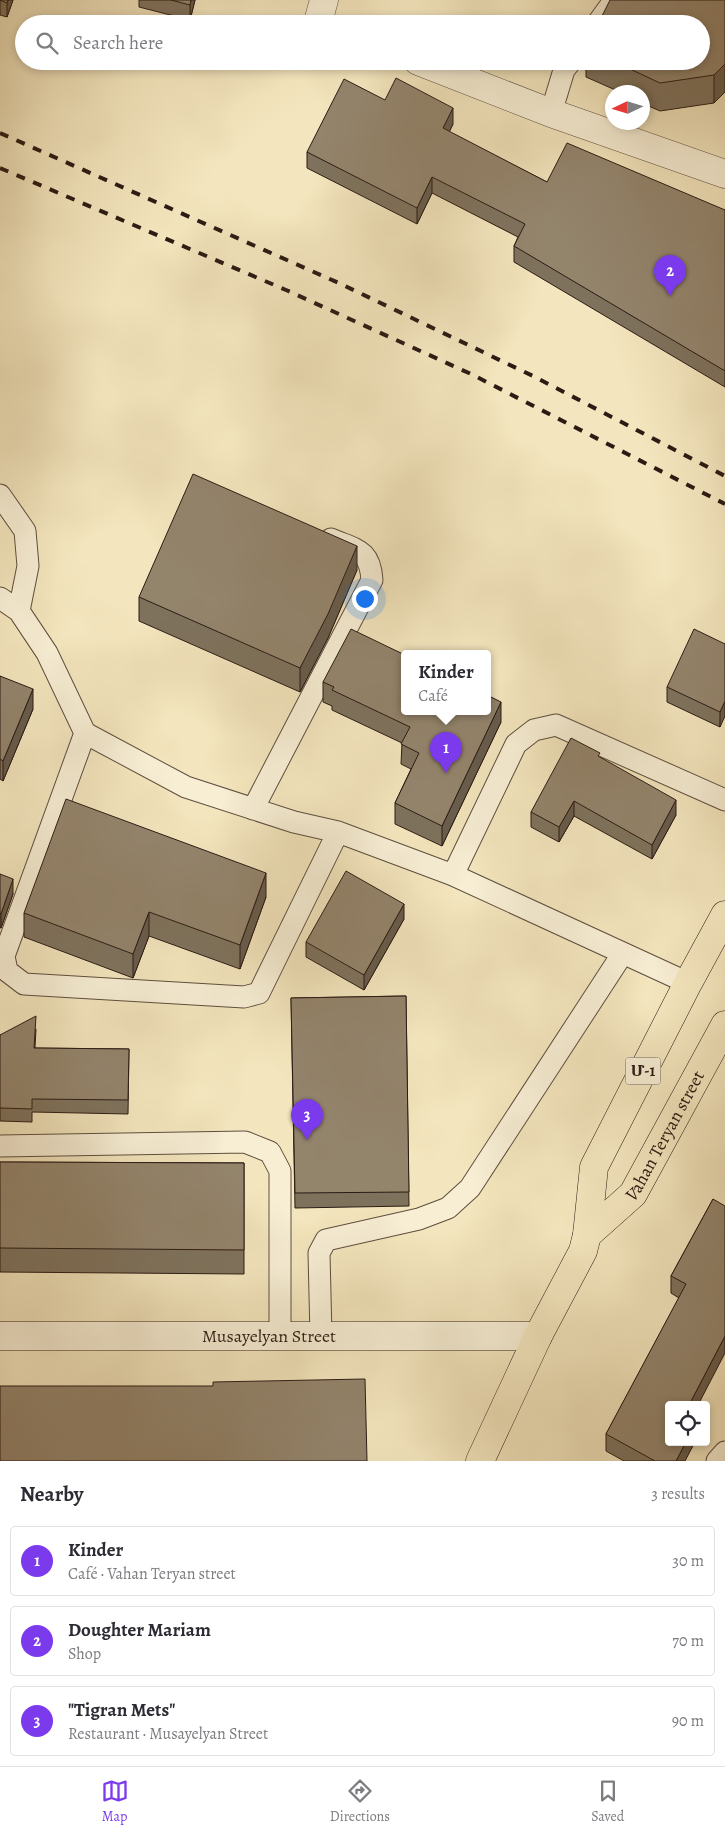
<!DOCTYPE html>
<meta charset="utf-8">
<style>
body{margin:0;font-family:Alegreya,"Noto Serif Armenian",serif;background:#f2f2f3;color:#2b2b33}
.controls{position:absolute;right:15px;bottom:15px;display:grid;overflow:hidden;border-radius:5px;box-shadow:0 2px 8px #0003}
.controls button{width:45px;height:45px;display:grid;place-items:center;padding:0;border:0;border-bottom:1px solid #e1e1e2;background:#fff;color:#2b2b33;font:25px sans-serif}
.compass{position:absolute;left:605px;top:85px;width:45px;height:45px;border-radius:50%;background:#fff;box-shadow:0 2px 8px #0003;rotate:266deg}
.you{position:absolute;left:364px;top:598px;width:18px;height:18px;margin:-12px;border:4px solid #fff;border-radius:50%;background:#1a73e8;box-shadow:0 0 0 8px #1a73e833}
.badge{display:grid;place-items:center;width:32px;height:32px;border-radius:50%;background:#7c3aed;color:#fff;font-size:16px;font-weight:700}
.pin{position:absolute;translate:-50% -41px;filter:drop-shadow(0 1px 2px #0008)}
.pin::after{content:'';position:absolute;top:26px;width:18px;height:15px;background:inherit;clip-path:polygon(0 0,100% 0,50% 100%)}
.popup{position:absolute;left:401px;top:650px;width:90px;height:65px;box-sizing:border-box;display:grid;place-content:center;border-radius:5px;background:#fff;filter:drop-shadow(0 1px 4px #0005);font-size:16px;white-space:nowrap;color:#7c7c81}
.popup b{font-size:19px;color:#2b2b33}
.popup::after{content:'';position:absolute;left:50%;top:100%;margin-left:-10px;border:10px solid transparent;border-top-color:#fff}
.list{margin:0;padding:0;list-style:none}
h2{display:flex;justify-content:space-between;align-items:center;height:65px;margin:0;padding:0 20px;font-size:21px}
h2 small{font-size:16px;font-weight:400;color:#7c7c81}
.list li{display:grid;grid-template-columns:32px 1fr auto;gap:15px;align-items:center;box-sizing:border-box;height:70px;margin:0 10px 10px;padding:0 10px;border:1px solid #e1e1e2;border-radius:5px}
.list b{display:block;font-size:19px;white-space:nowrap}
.list p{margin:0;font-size:16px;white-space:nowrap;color:#7c7c81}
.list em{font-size:16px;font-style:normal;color:#7c7c81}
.icon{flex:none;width:28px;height:28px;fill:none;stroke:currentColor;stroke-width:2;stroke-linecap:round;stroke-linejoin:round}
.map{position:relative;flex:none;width:725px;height:1461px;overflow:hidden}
.search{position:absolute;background:#fff;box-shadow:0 2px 8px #0003;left:15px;right:15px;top:15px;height:55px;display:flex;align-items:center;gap:12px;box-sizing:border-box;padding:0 18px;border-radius:28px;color:#7c7c81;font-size:19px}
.sheet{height:305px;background:#fff}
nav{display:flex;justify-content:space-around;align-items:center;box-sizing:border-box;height:70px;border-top:1px solid #e1e1e2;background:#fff;font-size:14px;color:#7c7c81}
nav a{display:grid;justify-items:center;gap:2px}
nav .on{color:#7c3aed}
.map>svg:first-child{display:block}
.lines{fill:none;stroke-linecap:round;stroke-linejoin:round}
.lane-casing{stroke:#5e4e3e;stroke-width:23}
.street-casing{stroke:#5e4e3e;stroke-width:29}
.secondary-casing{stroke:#2c1b14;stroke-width:29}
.highway-casing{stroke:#2c1b14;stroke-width:29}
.lane{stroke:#f7eed4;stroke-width:21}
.street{stroke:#f7eed4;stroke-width:28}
.secondary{stroke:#f7eed4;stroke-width:28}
.highway{stroke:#f3e5bd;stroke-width:28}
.rail{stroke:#2c1b14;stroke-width:4;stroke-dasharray:9 9;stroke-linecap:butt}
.wall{fill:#7e725d;stroke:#2c1b14}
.shaded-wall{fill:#675c4c;stroke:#2c1b14}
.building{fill:#93846c;stroke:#2c1b14}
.labels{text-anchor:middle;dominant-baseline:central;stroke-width:4.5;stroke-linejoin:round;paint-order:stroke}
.shield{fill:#f7eed4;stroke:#695a4e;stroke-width:1}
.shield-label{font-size:16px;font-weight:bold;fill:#2c1b14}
.street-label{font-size:18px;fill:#2c1b14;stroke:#f7eed4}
</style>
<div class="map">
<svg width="725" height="1461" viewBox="0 0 725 1461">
<rect width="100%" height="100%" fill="#f3e5bd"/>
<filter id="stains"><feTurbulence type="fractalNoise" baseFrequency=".004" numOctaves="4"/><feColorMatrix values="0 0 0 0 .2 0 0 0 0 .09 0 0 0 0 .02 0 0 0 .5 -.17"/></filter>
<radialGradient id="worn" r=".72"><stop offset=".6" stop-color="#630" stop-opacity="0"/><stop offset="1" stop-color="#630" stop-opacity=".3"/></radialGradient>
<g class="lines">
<g class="lane-casing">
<path id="lane" d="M597,24L613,2L617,0
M551,113L564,70L571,61
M0,495L25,531L28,566L19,611
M0,598L19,611L47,653L85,733L186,787L294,822L338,832L453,875L688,983
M85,733L4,956L7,971L24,984L244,997L259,993L338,832
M253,809L372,580C370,549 356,550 331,539
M453,875L516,744L534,730L556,725L725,800
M0,1146L245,1142L270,1152L280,1171V1336
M321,1336L319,1253L326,1240L419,1219L448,1208L470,1188L623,953
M717,1461L725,1452"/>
</g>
<g class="street-casing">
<path id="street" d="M322,24L318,22L324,0
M418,61L551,113L725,174"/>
</g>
<g class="secondary-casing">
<g id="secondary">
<path id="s1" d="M0,1336H538"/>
</g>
</g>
<g class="highway-casing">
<g id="highway">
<path id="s2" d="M587,1235L633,1194L725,1025"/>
<path d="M480,1461L538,1336L583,1251L587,1235L594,1167L688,983L725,915"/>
</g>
</g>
<use href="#lane" class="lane"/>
<use href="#street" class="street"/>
<use href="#secondary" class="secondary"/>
<use href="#highway" class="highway"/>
<path class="rail" d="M0,133L341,284L533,376L725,476
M0,168L286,290L471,374L725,504"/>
</g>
<path class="wall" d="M0,0H13L7,17L0,15Z
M139,0H195L190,20L139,7Z
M725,0L714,103L660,111L642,103V92H620L586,77V61H701Z
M385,100L453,124L449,132L547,182L725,210V387L514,262V246L518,237L432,193L417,224L307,168V152Z
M357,570L328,638L300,692L139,621V597Z
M725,644L720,727L667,702V687Z
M0,676L33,709L3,781L0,779Z
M323,682L501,722L442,846L395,824V803L411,769L401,764L402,743L332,710V706L323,702Z
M600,758L676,815L652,859L574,816L559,842L531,827V812Z
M0,874L13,894L1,928H0Z
M266,897L240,969L149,936L133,978L24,937V913Z
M404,919L364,990L306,957V942Z
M406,996L409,1206L295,1208L291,998Z
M36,1029L35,1048L129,1049L128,1114L32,1112V1122L0,1121V1035Z
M0,1162L244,1163V1274L0,1272Z
M713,1199L669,1405L685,1461H624L606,1451V1434L679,1298L671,1293V1276Z"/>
<path class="shaded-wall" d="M8,0H13L7,17V3Z
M191,0H195L190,20V5Z
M725,64V92L714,103V75Z
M453,108V124L443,145V128Z
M432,177V193L417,224V208Z
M357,546V570L328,638L300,692V668Z
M33,689V709L3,781V761Z
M725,701V716L720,727V712Z
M501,702V722L442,846V826Z
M676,800V815L652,859V845Z
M574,801V816L559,842V827Z
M266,873V897L240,969V945Z
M13,879V894L1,928V914Z
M404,904V919L364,990V975Z
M149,912V936L133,978V954Z
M725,1336V1353L698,1405H689Z
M686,1442H695L685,1461H676Z"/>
<path class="building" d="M0,0H8L7,3Z
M171,0H191L190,5Z
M610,0H725V64L714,75L660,83L613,61H701V24H598Z
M396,78L453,108L443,128L547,182L567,143L725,210V371L514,246L525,224L432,177L417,208L307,152L344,79L385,100Z
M193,474L357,546L328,614L300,668L139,597Z
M351,629L405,655V712H487V695L501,702L442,826L395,803L419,753L401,744L410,727L332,690L334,687L323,682Z
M694,629L725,644V701L720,712L667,687Z
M0,676L33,689L3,761L0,759Z
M571,738L600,753L598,756L676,800L652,845L574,801L559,827L531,812Z
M66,799L266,873L240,945L149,912L133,954L24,913Z
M346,871L404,904L364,975L306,942Z
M0,874L13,879L1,914L0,913Z
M406,996L409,1192L295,1193L291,998Z
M36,1016L34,1048L129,1049L128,1100L32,1099V1109L0,1108V1035Z
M0,1162L244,1163V1250L0,1248Z
M713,1199L725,1206V1336L689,1405H669V1442H686L676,1461H655L606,1434L686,1284L671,1276Z
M365,1379L367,1461H0V1386H213V1382Z"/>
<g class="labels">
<rect class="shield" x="625.5" y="1057.5" width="35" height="27" rx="4"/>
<g class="shield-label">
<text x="643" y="1071">Մ-1</text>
</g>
<g class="street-label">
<text stroke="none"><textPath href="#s2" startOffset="128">Vahan Teryan street</textPath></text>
<text stroke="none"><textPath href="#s1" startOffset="269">Musayelyan Street</textPath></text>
</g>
</g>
<rect width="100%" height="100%" filter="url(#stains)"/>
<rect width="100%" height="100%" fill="url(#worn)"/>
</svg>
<div class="controls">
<button><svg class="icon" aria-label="locate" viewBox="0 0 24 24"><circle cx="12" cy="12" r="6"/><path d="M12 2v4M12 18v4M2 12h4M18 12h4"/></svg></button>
</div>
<svg class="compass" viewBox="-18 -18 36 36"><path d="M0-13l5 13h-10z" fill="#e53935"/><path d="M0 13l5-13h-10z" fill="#7c7c81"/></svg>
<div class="you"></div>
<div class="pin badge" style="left:446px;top:773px">1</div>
<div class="popup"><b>Kinder</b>Café</div>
<div class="pin badge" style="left:670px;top:296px">2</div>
<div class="pin badge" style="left:307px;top:1140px">3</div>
<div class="search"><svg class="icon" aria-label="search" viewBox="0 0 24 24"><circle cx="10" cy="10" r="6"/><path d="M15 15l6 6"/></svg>Search here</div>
</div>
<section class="sheet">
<h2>Nearby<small>3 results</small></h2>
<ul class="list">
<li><span class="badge">1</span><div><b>Kinder</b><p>Café · Vahan Teryan street</p></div><em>30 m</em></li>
<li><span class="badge">2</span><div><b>Doughter Mariam</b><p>Shop</p></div><em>70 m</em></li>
<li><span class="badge">3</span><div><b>&quot;Tigran Mets&quot;</b><p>Restaurant · Musayelyan Street</p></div><em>90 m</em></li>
</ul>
</section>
<nav>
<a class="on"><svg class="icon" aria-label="map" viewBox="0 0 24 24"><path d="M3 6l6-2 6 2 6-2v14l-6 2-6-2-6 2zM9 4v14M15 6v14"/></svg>Map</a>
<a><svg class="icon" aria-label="directions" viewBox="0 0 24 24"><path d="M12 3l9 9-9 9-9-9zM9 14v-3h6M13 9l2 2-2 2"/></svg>Directions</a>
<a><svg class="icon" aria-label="saved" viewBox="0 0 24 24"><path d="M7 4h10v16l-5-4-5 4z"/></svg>Saved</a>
</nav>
